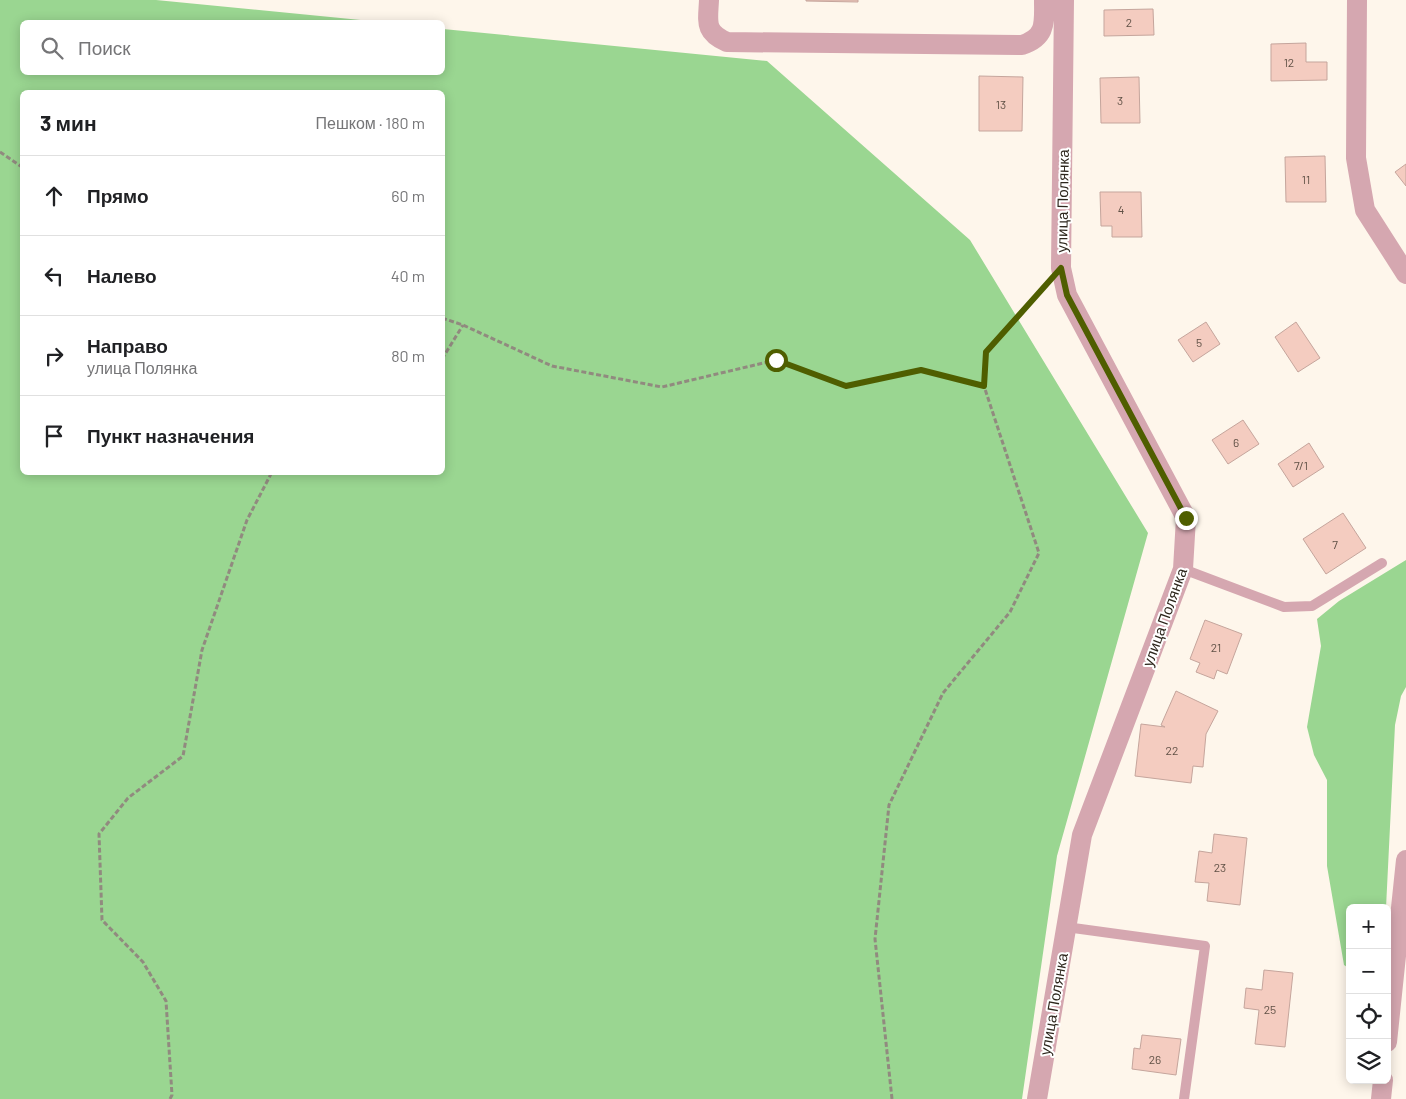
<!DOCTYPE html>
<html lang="ru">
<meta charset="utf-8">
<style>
body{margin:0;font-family:Barlow,sans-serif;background:#f6f6f6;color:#202124}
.controls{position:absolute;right:15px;bottom:15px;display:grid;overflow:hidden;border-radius:8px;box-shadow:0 2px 12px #0003}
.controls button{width:45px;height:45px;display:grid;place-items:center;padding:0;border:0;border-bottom:1px solid #e0e0e0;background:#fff;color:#202124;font:25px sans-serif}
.stop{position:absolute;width:15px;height:15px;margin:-11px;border:4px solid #4f5e00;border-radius:50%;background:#fff}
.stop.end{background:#4f5e00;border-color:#fff;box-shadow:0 1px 5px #0008}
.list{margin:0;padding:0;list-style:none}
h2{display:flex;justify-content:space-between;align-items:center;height:65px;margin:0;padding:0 20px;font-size:21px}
h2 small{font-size:16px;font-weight:400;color:#757577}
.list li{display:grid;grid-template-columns:32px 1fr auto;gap:15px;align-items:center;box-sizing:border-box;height:80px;padding:0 20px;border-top:1px solid #e0e0e0}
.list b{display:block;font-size:19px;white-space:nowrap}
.list p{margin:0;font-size:16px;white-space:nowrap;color:#757577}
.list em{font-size:16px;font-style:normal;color:#757577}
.icon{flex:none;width:28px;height:28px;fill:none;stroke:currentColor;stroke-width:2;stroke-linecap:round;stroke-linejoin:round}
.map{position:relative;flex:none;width:1406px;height:1099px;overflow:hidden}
.search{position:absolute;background:#fff;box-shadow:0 2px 12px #0003;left:20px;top:20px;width:425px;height:55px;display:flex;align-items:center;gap:12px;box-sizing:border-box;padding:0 18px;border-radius:8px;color:#757577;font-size:19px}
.panel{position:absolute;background:#fff;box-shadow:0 2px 12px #0003;left:20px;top:90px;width:425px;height:385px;border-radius:8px}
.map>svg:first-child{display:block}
.green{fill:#9ad691;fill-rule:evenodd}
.building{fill:#f4ccc0;stroke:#c5a59c}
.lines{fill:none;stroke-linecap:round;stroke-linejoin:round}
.path{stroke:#918a7f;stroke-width:3;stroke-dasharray:5 2.5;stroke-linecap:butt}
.service{stroke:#d5a7b0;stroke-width:10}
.minor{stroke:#d5a7b0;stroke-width:20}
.route{stroke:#4f5e00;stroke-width:6}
.labels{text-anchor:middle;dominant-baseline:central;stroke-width:4;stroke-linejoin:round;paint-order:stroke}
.number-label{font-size:12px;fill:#5f5045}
.street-label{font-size:15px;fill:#2d261c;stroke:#fff}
</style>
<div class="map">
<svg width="1406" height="1099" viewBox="0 0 1406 1099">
<rect width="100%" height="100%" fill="#fef6eb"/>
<path class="green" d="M0,0H156L381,22H22V72H442L443,29L767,61L970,240L1148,533L1057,856L1022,1099H0ZM22,92H442V472H22Z
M1406,560V687L1401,696L1395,725L1386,908H1350V969L1344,965L1327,866V780L1314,755L1307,727L1321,646L1317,619L1339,601Z"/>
<path class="building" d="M806,0H858V2L806,1Z
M1153,9L1154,35L1104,36V10Z
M1306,43V62H1327V80L1271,81V44Z
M979,76L1023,77L1022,131H979Z
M1139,77L1140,123H1101L1100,78Z
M1325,156L1326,202H1286L1285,157Z
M1406,164V186L1395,172Z
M1100,192H1141L1142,237H1112V226H1101Z
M1206,322L1220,344L1193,362L1178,340Z
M1296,322L1320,358L1298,372L1275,337Z
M1243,420L1259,444L1228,464L1212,440Z
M1309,443L1324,467L1293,487L1278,464Z
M1343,513L1366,548L1326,574L1303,539Z
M1205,620L1242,634L1227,674L1217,670L1214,679L1196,672L1200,663L1190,659Z
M1176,691L1218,711L1206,734L1203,767L1193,766L1191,783L1135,776L1141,724L1165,727L1161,725Z
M1214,834L1247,838L1240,905L1207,901L1209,883L1195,882L1199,851L1212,853Z
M1264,970L1293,973L1285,1047L1255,1044L1259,1010L1244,1008L1246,988L1262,990Z
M1142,1035L1181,1039L1176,1075L1132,1069L1134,1048L1140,1049Z"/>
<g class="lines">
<path class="path" d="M0,152L22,167
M442,318L463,325L552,366L662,387L776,360L846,386L921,370L984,386
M442,359L463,325
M170,1099L172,1095L166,1001L143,962L102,920L99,834L128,798L183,756L202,650L247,520L272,472
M892,1099L875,939L889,805L943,693L1010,612L1039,553L984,386L986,351L1044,287"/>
<path class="service" d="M1183,569L1284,607L1312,606L1382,563
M1066,927L1205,946L1184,1099"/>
<path class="minor" d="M709,0C708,22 704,32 727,42L1022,45C1047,37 1044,22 1044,0
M1357,0L1356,158L1365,210L1406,274
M1387,1042L1406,860
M1037,1099L1082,835L1183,569L1186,518L1067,295L1061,268L1064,0
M1381,1099L1383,1080"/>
</g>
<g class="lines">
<path class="route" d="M776,360L846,386L921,370L984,386L986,352L1061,268L1067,295L1186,518"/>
</g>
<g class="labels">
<g class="number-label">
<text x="1129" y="22">2</text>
<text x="1289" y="62">12</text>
<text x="1120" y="100">3</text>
<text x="1001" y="104">13</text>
<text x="1306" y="179">11</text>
<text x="1121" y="209">4</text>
<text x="1199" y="342">5</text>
<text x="1236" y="442">6</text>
<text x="1301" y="465">7/1</text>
<text x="1335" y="544">7</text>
<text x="1216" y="647">21</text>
<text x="1172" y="750">22</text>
<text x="1220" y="867">23</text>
<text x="1270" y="1009">25</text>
<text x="1155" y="1059">26</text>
</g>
<g class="street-label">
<text transform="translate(1062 201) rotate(-89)">улица Полянка</text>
<text transform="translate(1164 617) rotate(-70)">улица Полянка</text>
<text transform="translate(1053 1004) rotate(-80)">улица Полянка</text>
</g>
</g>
</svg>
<div class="controls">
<button>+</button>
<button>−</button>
<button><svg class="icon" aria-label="locate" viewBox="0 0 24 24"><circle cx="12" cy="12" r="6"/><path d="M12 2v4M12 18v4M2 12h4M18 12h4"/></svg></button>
<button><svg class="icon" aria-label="layers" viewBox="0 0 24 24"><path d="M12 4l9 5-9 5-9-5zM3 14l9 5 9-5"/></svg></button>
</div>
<div class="stop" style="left:776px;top:360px"></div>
<div class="stop end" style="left:1186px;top:518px"></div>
<div class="search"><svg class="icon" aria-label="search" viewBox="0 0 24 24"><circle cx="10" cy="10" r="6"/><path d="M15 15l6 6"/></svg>Поиск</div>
<section class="panel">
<h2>3 мин<small>Пешком · 180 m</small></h2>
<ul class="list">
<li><svg class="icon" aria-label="ahead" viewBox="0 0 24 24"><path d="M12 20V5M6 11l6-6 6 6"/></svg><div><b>Прямо</b></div><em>60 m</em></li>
<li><svg class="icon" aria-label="left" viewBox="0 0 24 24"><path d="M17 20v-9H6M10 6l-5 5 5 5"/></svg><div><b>Налево</b></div><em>40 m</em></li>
<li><svg class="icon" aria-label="right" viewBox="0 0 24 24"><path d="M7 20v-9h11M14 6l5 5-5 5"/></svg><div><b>Направо</b><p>улица Полянка</p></div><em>80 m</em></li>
<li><svg class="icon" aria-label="arrive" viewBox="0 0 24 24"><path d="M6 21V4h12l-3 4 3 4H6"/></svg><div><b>Пункт назначения</b></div></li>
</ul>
</section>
</div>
